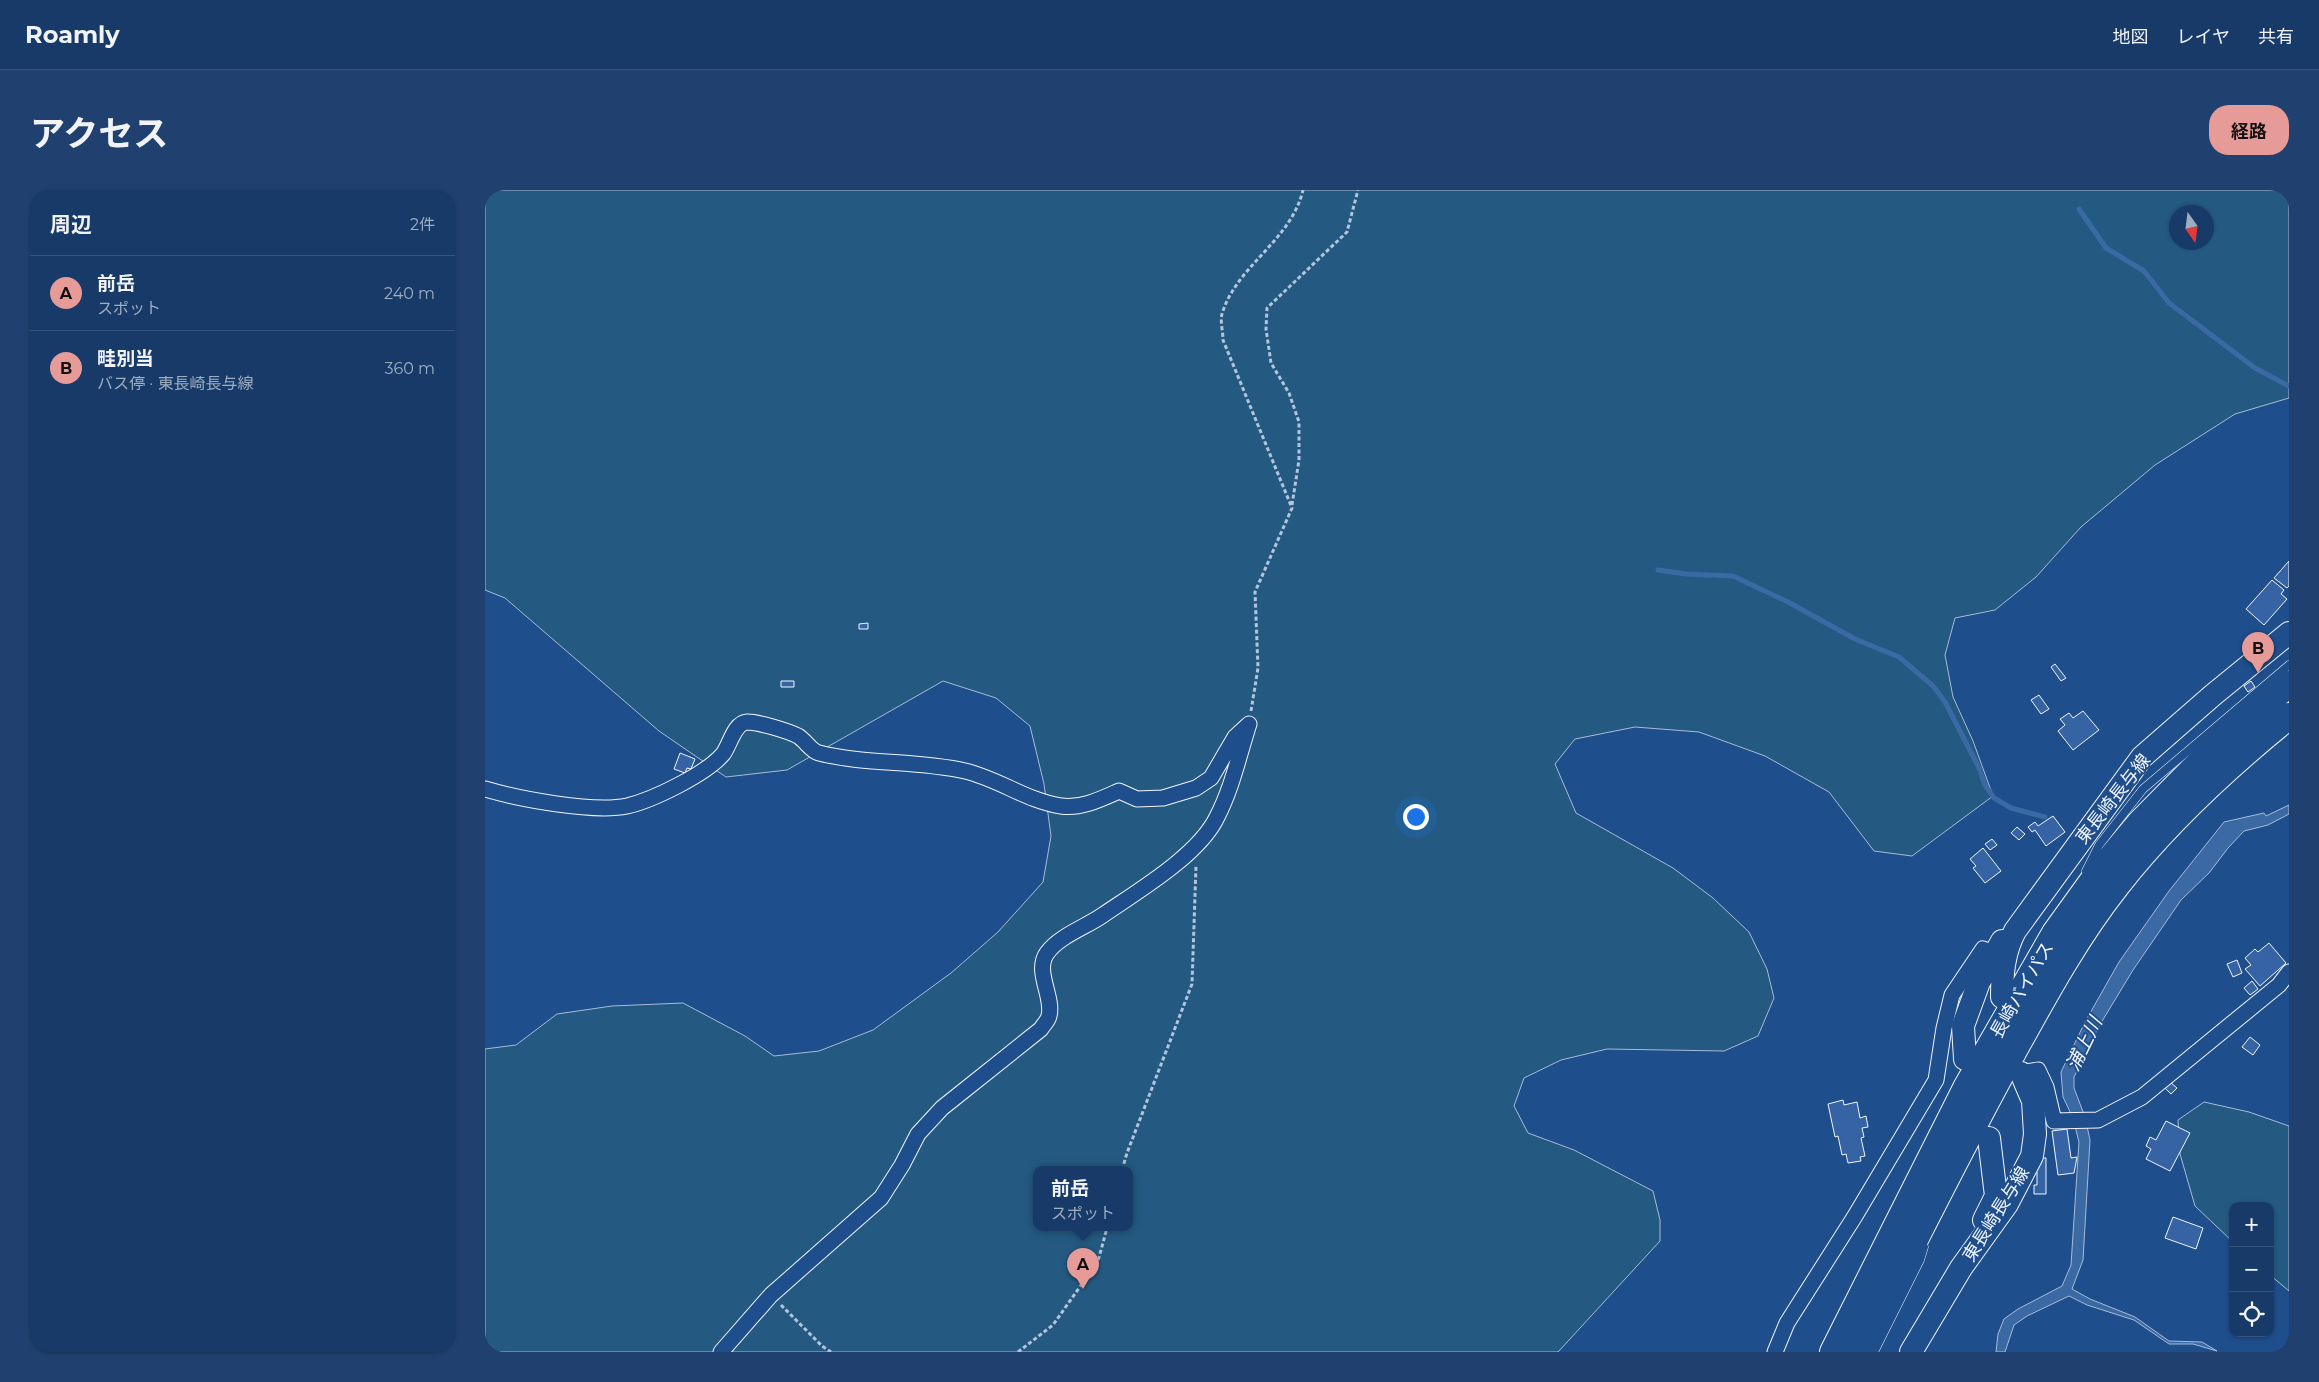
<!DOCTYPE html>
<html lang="ja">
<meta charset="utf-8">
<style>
body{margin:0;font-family:Montserrat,"Noto Sans JP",sans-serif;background:#20416f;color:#f1f3f6}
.controls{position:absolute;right:15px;bottom:15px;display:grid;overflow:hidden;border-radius:10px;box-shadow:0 1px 4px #0004}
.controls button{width:45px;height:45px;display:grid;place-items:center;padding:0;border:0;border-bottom:1px solid #36547d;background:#173a69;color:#f1f3f6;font:25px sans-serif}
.compass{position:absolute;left:1684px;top:15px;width:45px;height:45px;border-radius:50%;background:#173a69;box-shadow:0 1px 4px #0004;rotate:166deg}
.you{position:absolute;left:930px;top:626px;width:18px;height:18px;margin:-12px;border:4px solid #fff;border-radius:50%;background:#1a73e8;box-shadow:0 0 0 8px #1a73e833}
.badge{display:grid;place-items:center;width:32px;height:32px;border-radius:50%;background:#e69b98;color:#111;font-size:16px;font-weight:700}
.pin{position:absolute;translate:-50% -41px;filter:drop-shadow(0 1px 2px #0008)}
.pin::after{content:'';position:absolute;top:26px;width:18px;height:15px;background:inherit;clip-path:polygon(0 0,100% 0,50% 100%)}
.popup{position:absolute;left:548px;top:976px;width:100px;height:65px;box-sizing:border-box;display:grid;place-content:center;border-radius:10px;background:#173a69;filter:drop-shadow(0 1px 4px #0005);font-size:16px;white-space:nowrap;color:#9eadc0}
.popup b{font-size:19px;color:#f1f3f6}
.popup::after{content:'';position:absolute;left:50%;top:100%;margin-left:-10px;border:10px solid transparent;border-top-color:#173a69}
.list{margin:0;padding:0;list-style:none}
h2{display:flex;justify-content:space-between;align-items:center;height:65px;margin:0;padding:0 20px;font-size:21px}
h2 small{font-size:16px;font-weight:400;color:#9eadc0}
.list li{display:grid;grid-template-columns:32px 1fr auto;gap:15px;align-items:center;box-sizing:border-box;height:75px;padding:0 20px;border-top:1px solid #36547d}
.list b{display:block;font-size:19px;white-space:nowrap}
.list p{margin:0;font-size:16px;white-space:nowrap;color:#9eadc0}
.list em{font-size:16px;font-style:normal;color:#9eadc0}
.icon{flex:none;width:28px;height:28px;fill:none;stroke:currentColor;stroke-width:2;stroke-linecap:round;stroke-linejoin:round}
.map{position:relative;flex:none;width:1804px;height:1162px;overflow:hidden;border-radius:20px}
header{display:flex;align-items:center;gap:30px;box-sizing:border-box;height:70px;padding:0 25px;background:#173a69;border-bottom:1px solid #36547d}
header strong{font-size:24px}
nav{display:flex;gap:28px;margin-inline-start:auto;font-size:18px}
.intro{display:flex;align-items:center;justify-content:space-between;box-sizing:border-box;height:120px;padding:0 30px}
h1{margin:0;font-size:35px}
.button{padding:12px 22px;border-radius:20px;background:#e69b98;color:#111;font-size:18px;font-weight:700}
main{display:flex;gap:30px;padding:0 30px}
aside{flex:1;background:#173a69;border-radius:20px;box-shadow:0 1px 4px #0004}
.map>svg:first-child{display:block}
.green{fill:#245a82;stroke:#a8bbd7;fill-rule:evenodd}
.water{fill:#3b69a3;stroke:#a8bbd7}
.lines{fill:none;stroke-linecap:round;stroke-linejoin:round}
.stream{stroke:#3b69a3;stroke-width:5}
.building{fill:#3563a3;stroke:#f2f6ff}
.lane-casing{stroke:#f2f6ff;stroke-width:9}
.street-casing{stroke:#f2f6ff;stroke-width:17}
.primary-casing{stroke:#f2f6ff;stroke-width:24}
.highway-casing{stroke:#f2f6ff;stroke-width:28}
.path{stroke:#b3c4dc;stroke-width:3;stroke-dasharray:4 2.5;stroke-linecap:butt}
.lane{stroke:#1f4e8c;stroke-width:8}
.street{stroke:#1f4e8c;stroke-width:15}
.primary{stroke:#1f4e8c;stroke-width:22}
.highway{stroke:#1f4e8c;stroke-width:26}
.labels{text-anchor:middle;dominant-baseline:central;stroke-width:4;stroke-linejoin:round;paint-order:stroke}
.street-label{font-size:18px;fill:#f2f6ff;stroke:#1f4e8c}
.water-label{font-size:19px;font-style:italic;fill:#f2f6ff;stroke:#1f4e8c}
</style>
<header>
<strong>Roamly</strong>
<nav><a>地図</a><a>レイヤ</a><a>共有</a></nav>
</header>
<div class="intro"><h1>アクセス</h1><a class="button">経路</a></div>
<main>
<aside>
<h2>周辺<small>2件</small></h2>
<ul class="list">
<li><span class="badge">A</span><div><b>前岳</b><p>スポット</p></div><em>240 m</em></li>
<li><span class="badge">B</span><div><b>畦別当</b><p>バス停 · 東長崎長与線</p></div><em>360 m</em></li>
</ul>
</aside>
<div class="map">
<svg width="1804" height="1162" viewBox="0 0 1804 1162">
<rect width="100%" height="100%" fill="#1f4e8c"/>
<path class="green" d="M0,0H1804V208L1750,224L1670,275L1596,337L1551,387L1510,420L1470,428L1460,465L1468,507L1488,551L1508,606L1427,666L1389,661L1344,602L1280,566L1214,542L1150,537L1090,549L1070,574L1091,623L1188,678L1228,708L1264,742L1282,779L1289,808L1273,846L1239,861L1122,859L1076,870L1039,888L1029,916L1043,943L1089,960L1168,1001L1175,1030V1051L1073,1162H0V859L31,855L72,824L127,816L198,813L260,846L289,866L334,861L388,840L466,783L513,742L558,692L566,646L559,594L545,536L511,508L458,491L302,580L241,587L174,541L20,408L0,400ZM1692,22H1722V52H1692ZM552,980H644V1038H552Z
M1719,912L1764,922L1804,936V1101L1785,1085V1016H1748V1052L1710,1016L1695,964L1693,930Z"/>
<path class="water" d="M1804,615V624L1783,635L1759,641L1743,658L1724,683L1696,710L1648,780L1613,838L1589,887V898L1600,927L1605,950L1598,1070L1587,1099L1605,1109L1650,1127L1684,1151L1717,1152L1732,1161L1708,1154H1684L1649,1130L1602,1115L1584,1106L1542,1126L1529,1135L1520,1162H1511L1513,1144L1519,1129L1533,1119L1577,1096L1586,1075L1594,952L1588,928L1578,907L1576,882L1600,832L1634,772L1684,701L1739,632L1779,623L1781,626Z"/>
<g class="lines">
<path class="stream" d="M1594,19L1621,58L1659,81L1684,113L1770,178L1804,196
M1173,380L1201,384L1248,386L1303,412L1370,449L1414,467L1448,496L1460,512L1494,578L1500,595L1509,608L1526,618L1560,627"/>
</g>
<path class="building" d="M1804,371V396L1802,398L1789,388Z
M1787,390L1799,400L1796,404L1802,409L1779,435L1761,419Z
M383,433V439H374V434Z
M1570,474L1581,488L1576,491L1566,477Z
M296,491H309V497H296Z
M1766,491L1770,497L1763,502L1759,496Z
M1554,505L1564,519L1556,524L1546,510Z
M1598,521L1614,540L1588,560L1573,541L1580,535L1575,529L1584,523L1588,528Z
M195,563L210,569L206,579L202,578L200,583L189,579Z
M1568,626L1580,642L1561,656L1550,640L1547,642L1543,637L1550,632L1553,636Z
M1532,637L1540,644L1534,650L1526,643Z
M1507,649L1512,655L1505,660L1500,654Z
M1498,658L1516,681L1500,693L1488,678L1491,676L1485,669Z
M1784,753L1801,773L1775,796L1760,779L1766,775L1760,768L1770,759L1773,762Z
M1752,770L1757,783L1748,787L1742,774Z
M1767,791L1773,799L1765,805L1759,798Z
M1765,847L1775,855L1768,865L1757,857Z
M1685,892L1692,898L1686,904L1680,898Z
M1358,910L1359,915L1372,912L1375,928L1381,926L1383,937L1377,938L1379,947L1376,948L1380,966L1375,967L1376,971L1363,973L1361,964L1357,965L1353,946L1350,947L1343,914Z
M1681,931L1705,943L1685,981L1661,969L1666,959L1661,956L1665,947L1671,950Z
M1582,939L1586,968L1592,967L1589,983L1573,985L1567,941Z
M1555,968H1561V1004H1549V995H1552V982H1550Z
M1688,1027L1718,1038L1711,1059L1680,1048Z"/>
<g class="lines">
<g class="lane-casing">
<path id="lane" d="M1601,681L1614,655L1658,599L1804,475
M1389,1162L1435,1070L1439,1057"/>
</g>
<g class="street-casing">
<path id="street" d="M0,599C34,609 108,623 142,616C168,610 221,584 238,564C245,555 249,533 262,532C274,532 303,541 313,546C321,551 326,561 334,563C382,575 432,570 480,581C514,589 542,611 576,616C596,619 616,609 634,601L652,609L678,608L711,598L726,588L750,547L763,535
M1536,883L1553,880L1561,897L1569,931L1613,930L1657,907L1794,795L1804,782
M236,1162L286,1105L396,1008L417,975L433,944L457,918L556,839C558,835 563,831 564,826C569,807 549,781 562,763C574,746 601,737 618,725C653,701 714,665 732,627C747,598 754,565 764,534
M1290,1162L1302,1133L1370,1026L1451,890L1459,838L1467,805L1498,759L1509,763"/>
</g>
<g class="primary-casing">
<path id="primary" d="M1517,807C1517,783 1519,762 1530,741L1657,567L1728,505L1804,443
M1480,869L1478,836L1494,792L1517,751
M1499,1030L1511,1006L1504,948
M1426,1162L1476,1078L1522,1014L1547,966L1550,944L1548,911L1536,883"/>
</g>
<g class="highway-casing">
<path id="highway" d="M1348,1162L1481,898L1570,743L1614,682L1654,634L1739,548L1804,494
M1372,1162C1424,1063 1473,962 1527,864C1559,806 1591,747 1632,695C1682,631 1741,577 1804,526"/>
</g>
<path class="path" d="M807,315L814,270V232L804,203L786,173L781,139L782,118L862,42L873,0
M766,521L773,478L770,402L807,318L738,150C738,142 735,131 737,124C751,76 806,51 818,0
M637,980L642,963L707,794L711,676
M296,1115L337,1156L346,1162
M533,1162L568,1135L613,1071L622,1038"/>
<use href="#lane" class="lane"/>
<use href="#street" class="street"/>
<use href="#primary" class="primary"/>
<use href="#highway" class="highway"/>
</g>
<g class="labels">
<g class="street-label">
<text transform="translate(1628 609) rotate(-52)">東長崎長与線</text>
<text transform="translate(1537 800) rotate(-60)">長崎バイパス</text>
<text transform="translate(1511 1024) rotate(-58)">東長崎長与線</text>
</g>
<g class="water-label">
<text transform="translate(1599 854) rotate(-64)">浦上川</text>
</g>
</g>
</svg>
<div class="controls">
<button>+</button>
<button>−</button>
<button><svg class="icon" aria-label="locate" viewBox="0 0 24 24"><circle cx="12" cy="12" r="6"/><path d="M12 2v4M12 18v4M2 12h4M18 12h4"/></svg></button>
</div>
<svg class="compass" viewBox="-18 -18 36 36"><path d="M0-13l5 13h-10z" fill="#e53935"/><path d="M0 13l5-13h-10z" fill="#9eadc0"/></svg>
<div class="you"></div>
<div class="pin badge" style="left:598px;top:1099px">A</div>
<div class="popup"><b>前岳</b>スポット</div>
<div class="pin badge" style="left:1773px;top:483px">B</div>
</div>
</main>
